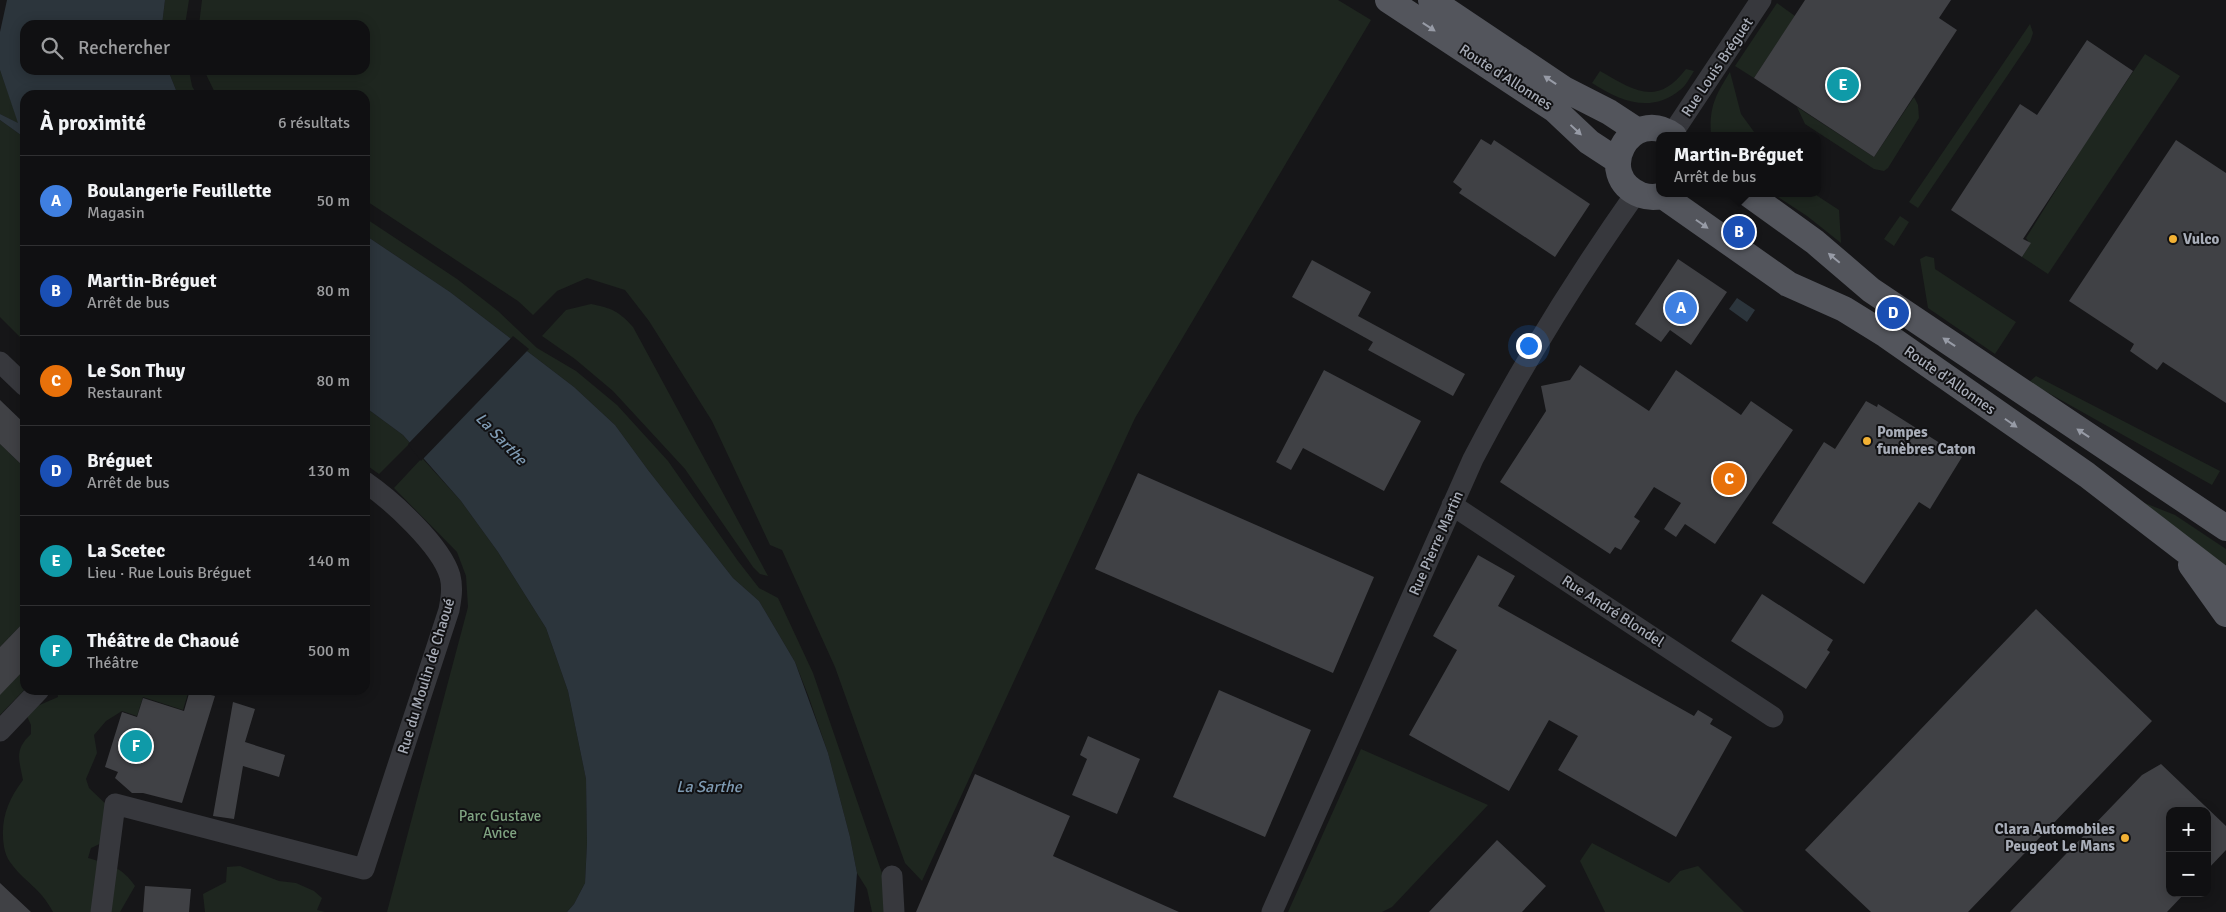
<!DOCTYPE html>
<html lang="fr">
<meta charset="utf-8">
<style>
body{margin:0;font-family:Signika,sans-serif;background:#1e1e20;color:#f1f3f6}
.controls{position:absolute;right:15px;bottom:15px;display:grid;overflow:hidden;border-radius:10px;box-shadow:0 2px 12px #0003}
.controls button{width:45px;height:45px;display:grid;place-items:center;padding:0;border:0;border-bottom:1px solid #303032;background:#101012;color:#f1f3f6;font:25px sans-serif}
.you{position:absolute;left:1528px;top:345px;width:18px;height:18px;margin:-12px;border:4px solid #fff;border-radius:50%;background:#1a73e8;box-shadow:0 0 0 8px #1a73e833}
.badge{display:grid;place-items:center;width:32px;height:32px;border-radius:50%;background:#0f766e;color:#fff;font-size:16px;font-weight:700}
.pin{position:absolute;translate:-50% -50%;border:2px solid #fff;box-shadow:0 1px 5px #0006}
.popup{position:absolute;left:1656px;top:132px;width:165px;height:65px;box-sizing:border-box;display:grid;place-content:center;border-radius:10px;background:#101012;filter:drop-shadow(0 1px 4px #0005);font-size:16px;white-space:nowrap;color:#9c9d9f}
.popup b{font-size:19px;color:#f1f3f6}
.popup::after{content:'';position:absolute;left:50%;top:100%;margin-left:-10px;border:10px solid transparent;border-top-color:#101012}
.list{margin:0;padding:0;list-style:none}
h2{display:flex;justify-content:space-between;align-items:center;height:65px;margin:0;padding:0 20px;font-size:21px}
h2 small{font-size:16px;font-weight:400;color:#9c9d9f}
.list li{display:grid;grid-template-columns:32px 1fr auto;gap:15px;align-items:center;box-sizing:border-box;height:90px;padding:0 20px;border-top:1px solid #303032}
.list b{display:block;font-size:19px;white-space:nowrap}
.list p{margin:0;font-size:16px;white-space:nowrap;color:#9c9d9f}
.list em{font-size:16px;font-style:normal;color:#9c9d9f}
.icon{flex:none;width:28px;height:28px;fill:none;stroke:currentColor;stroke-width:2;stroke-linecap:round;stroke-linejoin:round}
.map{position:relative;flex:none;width:2226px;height:912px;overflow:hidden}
.search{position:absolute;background:#101012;box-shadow:0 2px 12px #0003;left:20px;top:20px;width:350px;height:55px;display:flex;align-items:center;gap:12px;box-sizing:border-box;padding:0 18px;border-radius:15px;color:#9c9d9f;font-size:19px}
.panel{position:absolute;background:#101012;box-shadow:0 2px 12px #0003;left:20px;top:90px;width:350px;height:605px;border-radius:15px}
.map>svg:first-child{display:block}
.green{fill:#1e261f}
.water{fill:#2c353c}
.pier{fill:#161618}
.building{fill:#404145}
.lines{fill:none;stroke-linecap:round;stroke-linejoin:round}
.minor{stroke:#37383d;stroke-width:21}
.major{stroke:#53555c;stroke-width:26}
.oneway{fill:#979ba6}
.poi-dot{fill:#f2b134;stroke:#111113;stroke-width:2}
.labels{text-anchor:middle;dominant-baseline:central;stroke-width:4;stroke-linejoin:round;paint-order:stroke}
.street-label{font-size:15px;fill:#a8adb8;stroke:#111113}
.poi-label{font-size:15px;font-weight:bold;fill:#a8adb8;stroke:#111113;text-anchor:start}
.park-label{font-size:15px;fill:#7fa381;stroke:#111113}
.water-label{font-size:16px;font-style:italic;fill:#7f9bb3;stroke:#111113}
</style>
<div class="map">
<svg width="2226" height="912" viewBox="0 0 2226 912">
<rect width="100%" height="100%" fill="#161618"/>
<path class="green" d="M165,0H189L185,25H162Z
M202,0H1338L1371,20L1135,418L922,881L905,863L835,667L782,550L770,545L712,421L649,321L625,290L587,278L557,291L533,315L518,301L365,200V95H216L204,70H365V25H199Z
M1777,3L1795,16L1754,78L1735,66Z
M2030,24L2033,33L2030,42L1918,208L1909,202Z
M2145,54L2180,76L2048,274L2022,257L2030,244L2026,238L2084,145Z
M1686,69L1694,71C1690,77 1686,86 1680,90C1651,114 1620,101 1592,83L1600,71C1635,91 1657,107 1686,69Z
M0,70L19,124L0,114Z
M168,70H189L192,86L197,95H178Z
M1730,72L1741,114L1757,136H1711C1709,107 1715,96 1730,72Z
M1914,97L1918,105L1919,118L1888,168L1884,171L1874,169L1805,124L1797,107L1874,157Z
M0,120L25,138V342L0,317Z
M1772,193H1813L1839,210L1841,243L1807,216Z
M1900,216L1909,222L1894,246L1884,239Z
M365,218L457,279L498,311L537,348L576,371L617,405L668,461L738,561L759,588L778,598L813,673L884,879V912H872L867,889L857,873L850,837L828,753L808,695L795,662L759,601L733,578L648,470L615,425L574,387L450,292L365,235Z
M1926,256L1934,258L1935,269L2016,322L1995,354L1928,308L1920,259Z
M591,304C611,308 619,311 633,327L768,576L760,574L753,567L685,469L613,391L575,359L542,336L566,310Z
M2036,376L2220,471L2212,485L2029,382Z
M365,407L403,435L410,443L379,474L365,464Z
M0,444L25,468V621L0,647Z
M422,458L461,501L498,552L546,628L568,691L586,779L587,843L585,883L574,904L567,912H387L468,607L466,576L457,552L394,488Z
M2132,498L2175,515L2226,549V614Z
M25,669V689L0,715V694Z
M57,690H189L183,710L143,697L137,716L122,711L106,721L94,735L97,753L86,779L89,788L110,808L108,840L91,848L88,858C109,864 122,867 135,886L120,912H53C40,887 24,882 10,862C7,858 5,852 4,847C0,821 7,801 23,780C19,759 14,750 31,734V725L26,714L35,707L58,697Z
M1361,749L1488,805L1392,907L1382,912H1288Z
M1592,843L1669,883L1680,871L1698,866L1744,912H1605L1580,861Z
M240,866L279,881L296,883L314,891L322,898L317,910L325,912H205L203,894L226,882L227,867Z"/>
<path class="water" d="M7,0H165L162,25H25V70H168L178,95H25V138L0,120V114L18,123L0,70V32Z
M365,235L450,292L574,387L615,425L648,470L733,578L759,601L795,662L828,753L850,837L857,873L854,912H567L574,904L585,883L587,843L586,779L568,691L546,628L498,552L461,501L403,435L365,407Z
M1737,298L1755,310L1747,322L1729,309Z"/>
<path class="pier" d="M513,336L529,349L421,461L408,444Z"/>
<path class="building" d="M1805,0H1951L1939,18L1957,30L1874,157L1754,78Z
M2087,40L2133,71L2023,239L2031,243L2022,257L1951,210L2020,104L2037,115Z
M1481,139L1491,145L1494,140L1590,204L1555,257L1459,193L1462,189L1453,182Z
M2176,140L2226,173V403L2163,362L2157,370L2130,351L2134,344L2069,301Z
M1678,259L1727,292L1691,345L1670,330L1661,342L1635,324Z
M1312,260L1371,292L1358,316L1465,374L1453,396L1368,350L1373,342L1292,297Z
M1580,365L1649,411L1676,370L1741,415L1751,401L1793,430L1715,544L1685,524L1676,537L1664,529L1681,503L1654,487L1634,517L1640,521L1621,550L1615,547L1610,554L1500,482L1546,411L1541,386L1570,380Z
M1324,370L1421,421L1384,491L1303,448L1291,470L1276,462Z
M0,400L25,424V468L0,444Z
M1866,401L1877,407L1878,404L1962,457L1930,509L1919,502L1864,584L1772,523L1824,442L1835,449Z
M1138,473L1374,577L1333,673L1095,569Z
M1478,555L1515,576L1498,606L1694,716L1698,710L1713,719L1710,724L1732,737L1676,837L1558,770L1578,736L1549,720L1509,791L1409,735L1457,650L1433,636Z
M1762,594L1833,640L1827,650L1830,652L1806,689L1731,641Z
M2036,609L2152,721L1968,912H1871L1805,850Z
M25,621V669L0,695V647Z
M190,690L215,696L182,803L143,793H132L115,778L118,772L105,767L122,712L137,717L143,698L184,711Z
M1219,690L1311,730L1265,837L1173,797Z
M233,702L255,709L245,742L285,755L279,777L243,766L234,819L213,816Z
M1088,736L1140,759L1117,814L1072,795L1087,759L1080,755Z
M2161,764L2226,826V850L2207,870V811H2170V893H2185L2167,912H2010L2142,775Z
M975,774L1070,816L1053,856L1179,912H916Z
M1497,840L1546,886L1522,912H1429Z
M0,883L31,912H0Z
M145,886L191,889L189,912H143Z"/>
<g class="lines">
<path class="minor" d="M1672,134L1761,0
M0,362L25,386
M1452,505L1773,717
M0,731L39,690
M892,876L894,912
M101,912L115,804L364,869L449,610C451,599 453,588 450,576C441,545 391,500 365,482
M1272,912L1473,459C1521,367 1576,278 1636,193"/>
<path class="major" d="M1388,0L1555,110L1589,142L1618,161
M1431,0L1564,89L1609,112L1638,131
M1667,193C1659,198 1650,198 1641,195C1592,176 1630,104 1674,136
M1747,193L1815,242L1871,290L2226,528
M1663,196L1788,284L1844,309L1886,335L2087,475L2226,582
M2191,565L2226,614"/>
</g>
<defs><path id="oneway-solid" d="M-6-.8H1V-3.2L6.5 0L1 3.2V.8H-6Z" transform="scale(1.25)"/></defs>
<g class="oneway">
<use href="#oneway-solid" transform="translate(1429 27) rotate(33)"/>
<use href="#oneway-solid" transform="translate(1550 80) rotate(-146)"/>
<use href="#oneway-solid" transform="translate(1576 130) rotate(43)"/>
<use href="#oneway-solid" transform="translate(1702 224) rotate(35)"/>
<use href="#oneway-solid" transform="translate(1834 258) rotate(-140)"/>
<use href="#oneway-solid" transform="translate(1949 342) rotate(-146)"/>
<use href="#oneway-solid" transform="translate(2011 423) rotate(35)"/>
<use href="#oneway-solid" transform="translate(2083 433) rotate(-146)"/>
</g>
<g class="poi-dot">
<circle cx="2173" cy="239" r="5"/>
<circle cx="1867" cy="441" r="5"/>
<circle cx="2125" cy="838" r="5"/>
</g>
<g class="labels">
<g class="street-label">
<text transform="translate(1717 67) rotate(-56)">Rue Louis Bréguet</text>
<text transform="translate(1506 77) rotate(33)">Route d'Allonnes</text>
<text transform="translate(1950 380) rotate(35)">Route d'Allonnes</text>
<text transform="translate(1436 543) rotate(-66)">Rue Pierre Martin</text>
<text transform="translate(1613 611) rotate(33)">Rue André Blondel</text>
<text transform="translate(426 676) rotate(-73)">Rue du Moulin de Chaoué</text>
</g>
<g class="poi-label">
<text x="2183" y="239">Vulco</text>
<text x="1877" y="432">Pompes<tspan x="1877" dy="17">funèbres Caton</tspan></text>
<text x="2115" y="829" text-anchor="end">Clara Automobiles<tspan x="2115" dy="17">Peugeot Le Mans</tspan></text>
</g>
<g class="park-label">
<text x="500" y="816">Parc Gustave<tspan x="500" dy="17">Avice</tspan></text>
</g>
<g class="water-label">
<text transform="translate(501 439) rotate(46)">La Sarthe</text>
<text x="709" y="787">La Sarthe</text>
</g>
</g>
</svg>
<div class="controls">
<button>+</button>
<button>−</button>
</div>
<div class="you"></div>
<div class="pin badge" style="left:1681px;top:308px;background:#3f7fe0">A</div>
<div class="pin badge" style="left:1739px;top:232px;background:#1a4fb4">B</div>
<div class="popup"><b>Martin-Bréguet</b>Arrêt de bus</div>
<div class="pin badge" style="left:1729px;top:479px;background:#e8710a">C</div>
<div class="pin badge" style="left:1893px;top:313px;background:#1a4fb4">D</div>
<div class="pin badge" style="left:1843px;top:85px;background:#0f9aa8">E</div>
<div class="pin badge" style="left:136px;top:746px;background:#0f9aa8">F</div>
<div class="search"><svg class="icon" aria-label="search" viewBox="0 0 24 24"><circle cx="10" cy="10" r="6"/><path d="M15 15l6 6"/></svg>Rechercher</div>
<section class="panel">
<h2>À proximité<small>6 résultats</small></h2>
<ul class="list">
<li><span class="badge" style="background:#3f7fe0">A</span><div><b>Boulangerie Feuillette</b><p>Magasin</p></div><em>50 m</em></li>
<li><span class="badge" style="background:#1a4fb4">B</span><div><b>Martin-Bréguet</b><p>Arrêt de bus</p></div><em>80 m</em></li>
<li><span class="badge" style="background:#e8710a">C</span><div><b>Le Son Thuy</b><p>Restaurant</p></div><em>80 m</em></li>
<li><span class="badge" style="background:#1a4fb4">D</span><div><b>Bréguet</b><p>Arrêt de bus</p></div><em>130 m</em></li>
<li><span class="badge" style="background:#0f9aa8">E</span><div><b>La Scetec</b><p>Lieu · Rue Louis Bréguet</p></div><em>140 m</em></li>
<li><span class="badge" style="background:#0f9aa8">F</span><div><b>Théâtre de Chaoué</b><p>Théâtre</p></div><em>500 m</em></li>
</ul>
</section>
</div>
